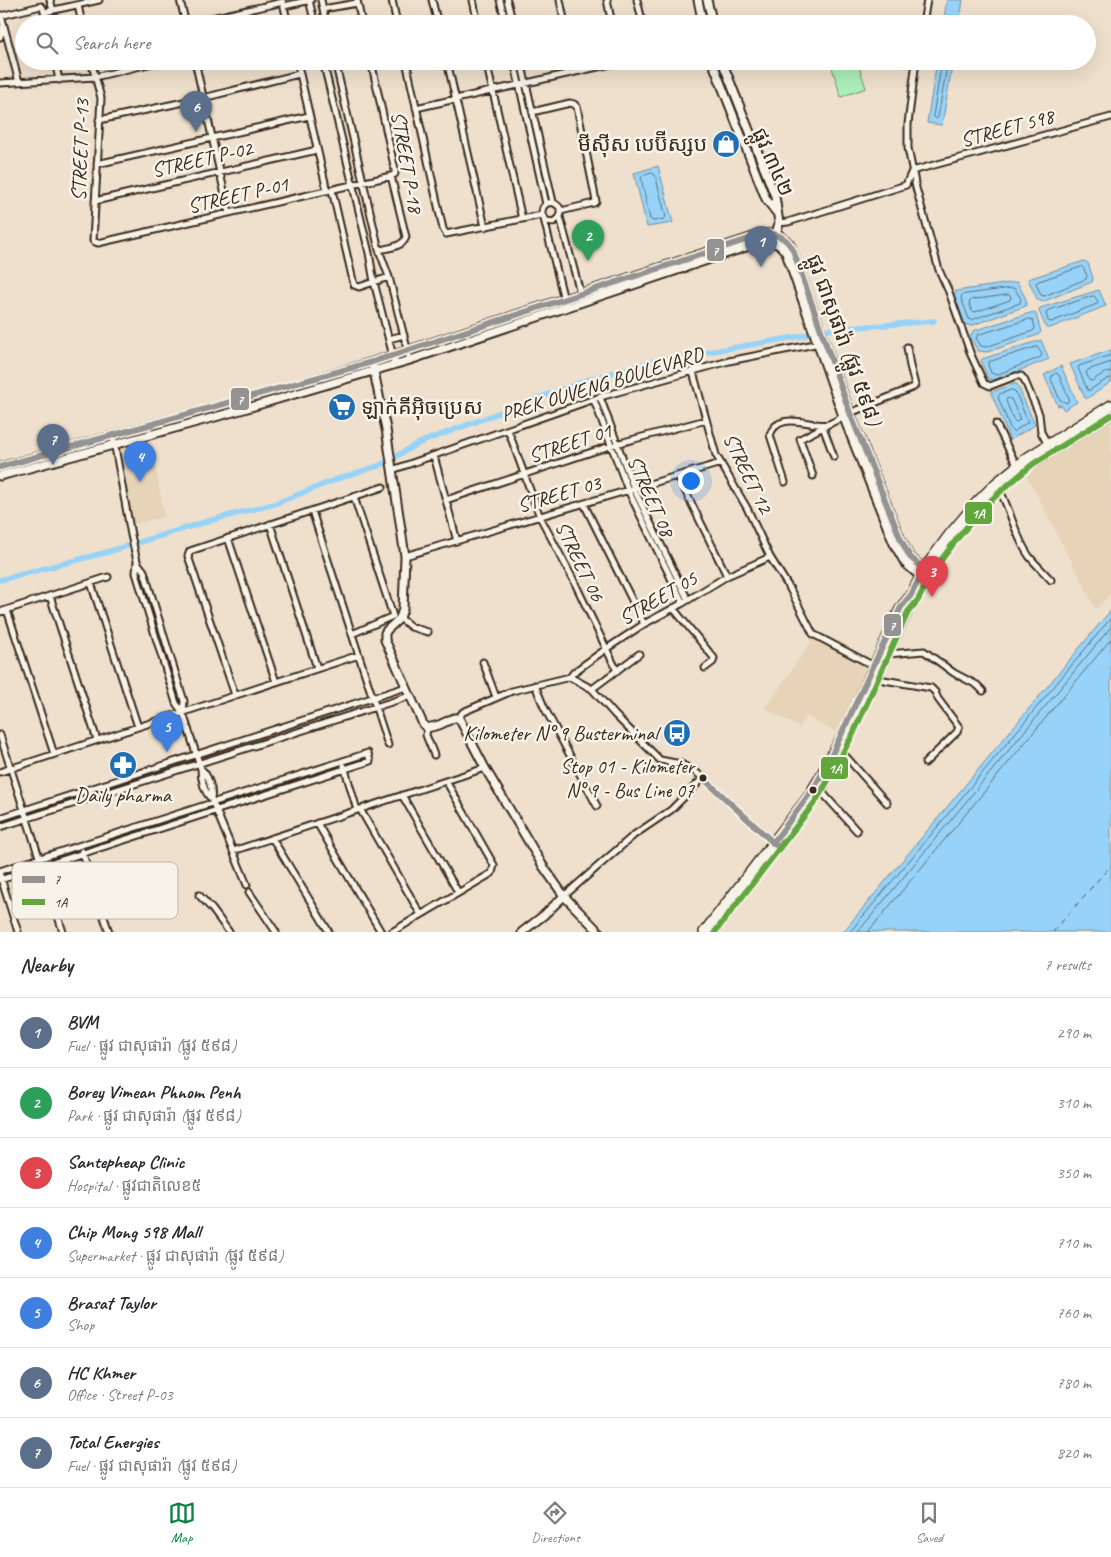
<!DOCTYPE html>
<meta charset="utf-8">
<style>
body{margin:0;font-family:Caveat,"Noto Sans Khmer",sans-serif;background:#f7f7f7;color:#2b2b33}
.you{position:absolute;left:690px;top:480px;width:18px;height:18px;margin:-12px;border:4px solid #fff;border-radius:50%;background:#1a73e8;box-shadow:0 0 0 8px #1a73e833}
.badge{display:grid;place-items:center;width:32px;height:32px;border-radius:50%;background:#0b8043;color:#fff;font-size:16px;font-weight:700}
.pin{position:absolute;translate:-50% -41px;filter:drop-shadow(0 1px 2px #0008)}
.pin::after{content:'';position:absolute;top:26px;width:18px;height:15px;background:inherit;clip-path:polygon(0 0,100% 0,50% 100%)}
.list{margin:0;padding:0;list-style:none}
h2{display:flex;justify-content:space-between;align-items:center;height:65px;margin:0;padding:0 20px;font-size:21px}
h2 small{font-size:16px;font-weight:400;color:#7c7c81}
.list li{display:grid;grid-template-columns:32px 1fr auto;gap:15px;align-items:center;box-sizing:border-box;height:70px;padding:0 20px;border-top:1px solid #e1e1e2}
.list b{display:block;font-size:19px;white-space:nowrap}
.list p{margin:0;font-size:16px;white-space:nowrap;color:#7c7c81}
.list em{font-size:16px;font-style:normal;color:#7c7c81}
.icon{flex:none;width:28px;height:28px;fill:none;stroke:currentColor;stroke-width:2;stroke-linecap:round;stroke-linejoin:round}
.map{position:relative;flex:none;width:1111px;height:932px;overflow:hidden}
.search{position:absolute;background:#fff;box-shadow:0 5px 20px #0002;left:15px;right:15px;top:15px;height:55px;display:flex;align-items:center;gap:12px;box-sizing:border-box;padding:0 18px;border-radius:28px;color:#7c7c81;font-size:19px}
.sheet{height:555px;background:#fff}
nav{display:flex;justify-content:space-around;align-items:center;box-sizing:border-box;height:70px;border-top:1px solid #e1e1e2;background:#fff;font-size:14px;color:#7c7c81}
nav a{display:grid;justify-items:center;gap:2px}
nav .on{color:#0b8043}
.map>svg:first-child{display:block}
.built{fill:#e7d3b8}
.green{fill:#acefb9;stroke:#748c6c}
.water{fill:#97d3f8;stroke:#728fa1}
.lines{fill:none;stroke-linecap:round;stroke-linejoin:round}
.shore{stroke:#606e75;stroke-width:1}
.canal{stroke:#97d3f8;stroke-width:5.5}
.ferry{stroke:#525454;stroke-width:1;stroke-dasharray:6 5;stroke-linecap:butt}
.street-casing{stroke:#3b2a1e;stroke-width:9}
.secondary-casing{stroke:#3b2a1e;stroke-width:11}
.highway-casing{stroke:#3b2a1e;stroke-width:12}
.street{stroke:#f7f3e8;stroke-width:5}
.secondary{stroke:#f7f3e8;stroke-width:7}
.highway{stroke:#f7f3e8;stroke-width:9}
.bus-1-casing{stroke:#f7f3e8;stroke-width:10}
.bus-2-casing{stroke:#f7f3e8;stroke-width:10}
.bus-1{stroke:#959392;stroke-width:6}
.bus-2{stroke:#62a73e;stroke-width:6}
.bus-dot{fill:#3b2a1e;stroke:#f7f3e8;stroke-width:2}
.labels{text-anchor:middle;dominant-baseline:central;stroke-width:5;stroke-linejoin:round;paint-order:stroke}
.bus-label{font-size:20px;fill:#3b2a1e;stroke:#f7f3e8;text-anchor:end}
.street-label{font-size:21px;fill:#3b2a1e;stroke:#f7f3e8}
.poi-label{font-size:21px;fill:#3b2a1e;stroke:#f7f3e8;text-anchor:end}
.key{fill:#f7f3e8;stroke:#bfb7ab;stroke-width:1}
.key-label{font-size:14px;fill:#3b2a1e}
.line-badge{stroke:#f7f3e8;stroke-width:2}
.badge-label{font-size:14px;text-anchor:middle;font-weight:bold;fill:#fff}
</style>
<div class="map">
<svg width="1111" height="932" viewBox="0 0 1111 932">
<rect width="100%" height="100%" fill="#eee0cc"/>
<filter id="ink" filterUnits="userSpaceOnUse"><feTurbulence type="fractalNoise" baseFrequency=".02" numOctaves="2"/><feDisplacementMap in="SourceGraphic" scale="10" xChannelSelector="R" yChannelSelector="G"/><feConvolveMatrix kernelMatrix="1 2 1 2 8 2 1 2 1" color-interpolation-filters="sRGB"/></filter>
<g filter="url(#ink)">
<path class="built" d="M1111,421V593L1096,609L1026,474Z
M151,437L164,517L130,525L117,446Z
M813,638L867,667L837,733L806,716L799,728L764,707L774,696Z"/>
<path class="green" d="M830,61H857L866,88L841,97Z"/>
<path class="water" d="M947,0H963L959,24H943Z
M937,61H953L942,125L927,123Z
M658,166L673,223L647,227L634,173Z
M1084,261L1088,263L1093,278L1092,282L1042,302L1037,299L1028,279Z
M1017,282L1026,299V306L970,326L965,324L954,295L956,291Z
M1099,290L1106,306L1050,328H1046L1039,311L1040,308Z
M1033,312L1036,314L1041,332L1038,335L987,352L978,351L970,337L973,331Z
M1041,340L1049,359L995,380L988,379L981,361L982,359Z
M1111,350V382L1088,398H1085L1070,364Z
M1061,366L1077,402L1064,410L1061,405L1058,406L1044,375Z
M1014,384H1017L1035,425L1010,440L991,392Z
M1111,610V932H843Z"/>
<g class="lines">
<path class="shore" d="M942,61L933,116L936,119L938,117L948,61
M652,173L655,175L666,217L664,219L653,221L650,219L641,178L642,176Z
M1082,267L1084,269L1087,276L1086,279L1044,296L1041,295L1036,284L1037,282Z
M1013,288L1015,289L1021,299L1020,303L971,320L969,319L961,298L962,295Z
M1009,295L1011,297L1010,300L975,312L972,311L969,303L971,300Z
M1094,296L1098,301L1097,304L1051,322L1048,321L1046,314L1047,311Z
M1030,319L1033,320L1035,328L1033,331L986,347L981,346L976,338L978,335Z
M1037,347L1042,354L1041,357L996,375L991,373L988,365L989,362Z
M1111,355L1079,366L1078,368L1088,391L1107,379L1111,378
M1111,362L1088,370L1086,372L1089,380L1092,381L1104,373L1111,372
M1056,373L1059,375L1069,399L1067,403L1060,400L1051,379L1052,376Z
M1012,390L1015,391L1028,422L1013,432L1011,430L998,397L1000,394Z
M1008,398L1011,399L1020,419L1017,422L1014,421L1006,401Z
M850,932L1111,618
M858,932L1111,627
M868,932L1111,639"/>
<path class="canal" d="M0,580L104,553L212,520L274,504L340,478L381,465L419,443L584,381L655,361L796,337L833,329L934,321"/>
<path class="ferry" d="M1053,932L1111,865"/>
<g class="street-casing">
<path id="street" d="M50,0L53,10
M180,0L186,24
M309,0L315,24
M321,0L326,24
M357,0L362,24
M392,0L397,24
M432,0L438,24
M473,0L478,24
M500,0L506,24
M507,0L513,24
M560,0L565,24
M607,0L612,24
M637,0L643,24
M283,3L288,24
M78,5L82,24
M284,6L311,0
M323,9L357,3
M45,12L99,0
M1,15L19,82
M0,16L41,6L43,8L47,24
M185,24L283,2
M923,24L927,0
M0,37L3,27
M55,61L59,80
M91,61L101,98L93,241L98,243L391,176
M195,61L229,213
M297,61L327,191
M323,61L369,253L374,282L395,364
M335,61L379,250L389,277L410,360
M371,61L395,170V174L391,176
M406,61L443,229L446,234L542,215
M447,61L485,227
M486,61L522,219
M514,61L546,204
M521,61L553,202
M573,61L575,71
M916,61L908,124V148L916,188L939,270L949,292L971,355L984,383L990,386L1016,376H1021L1024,379L1039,414L1041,432L1048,445
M0,83L95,77L161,61
M416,108L624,61
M532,112L570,103L574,104L577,107L596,201L594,203L561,211
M99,120L203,98L299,74
M97,164L309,116
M332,190L354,285L359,287L389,277
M95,201L317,150
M560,217L553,222L547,221L542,215C541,203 552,198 560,208V217L581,296
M544,219L566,308
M779,223L788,222L906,185L912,171L1111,117
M379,250C388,248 403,247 406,237L391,176
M389,339L404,335
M693,372L716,455L747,508L770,557L790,589L813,634L874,666
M600,397L634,489L688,600
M594,400L628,490L683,603
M850,413L914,387L915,385L910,366L907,347
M996,424L1014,460L1019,465
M823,427L834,457
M508,430L540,517L573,579L617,671
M113,436L131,535L137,561L136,573L176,703L183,713L201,769
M434,456L457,541
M392,470L600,397L729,361L820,343
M678,476L727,576
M813,476L800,439L827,425
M785,482L770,435C778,409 813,428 829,424C834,422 839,419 843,416
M996,483C1010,506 1014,535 1029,556C1036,565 1044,572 1051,580
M446,500L616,444L706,420
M584,504L644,624
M312,511L388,745
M270,524L317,668
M228,538L276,682
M405,556L721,463
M137,562L144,571L184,701L183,713
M91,583L138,727
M50,596L97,740
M673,608L714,658L713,662L705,668
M7,610L54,754
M0,612L108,577
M400,618L411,627L428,632
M352,634L393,616L354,497
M888,654L924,651L954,673L977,685L983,691
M483,662L496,697
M570,677L574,672L606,649L644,624L683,603L727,576L770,557
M877,677L884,680L931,688L935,692L938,699L959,727L957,732L925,763
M535,685L544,707L597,806
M592,689L639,654
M235,695L188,556L190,551L383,487
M458,718L463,712L512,691L570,677L592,689L615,715L660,760L681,764L697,773L775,844
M427,728L426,735L434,755
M0,735L63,932
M842,752L887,803
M344,766L357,810
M201,769C208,775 213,789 211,798C204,793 201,778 201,769Z
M0,772L359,655
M821,791L857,831
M402,795L458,892
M211,798L247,885
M360,809L421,915
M0,818L406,687
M317,823L381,932
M0,827L410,696
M272,838L329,932
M82,851L109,932
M233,851L485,768
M0,871L368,753L370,761L0,880
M0,875L18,932
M249,892L276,932
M199,895L212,909L229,932
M564,896L634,835L671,810L703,778
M392,932L492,873L494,865L446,781"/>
</g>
<g class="secondary-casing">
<path id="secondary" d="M698,0L703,24
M707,0L713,24
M712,61L766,199L776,212
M722,61L775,196L779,223L775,238
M373,367L386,429L405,556L403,609L400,618L387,630L385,633V640L423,724L427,728L439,725L454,718H458L460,720L485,768L543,866L564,896L599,932
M0,467L277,390L372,362L759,235C772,231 783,235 791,246L850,413L901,540L910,557L924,569
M0,476L244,409L410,360L761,242C771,241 781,243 786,253L843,416L894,544L905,563L920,576
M522,932L544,915L564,896"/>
</g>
<g class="highway-casing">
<path id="highway" d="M1018,469L1031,464L1111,414
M704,932L808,797L819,779L845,730L901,607L911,595L924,569L949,535L976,503L996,483L1028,457L1111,405
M713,932L821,791L851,733L908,610L910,598"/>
</g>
<use href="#street" class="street"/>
<use href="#secondary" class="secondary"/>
<use href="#highway" class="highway"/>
<g class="bus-1-casing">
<path id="bus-1" d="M0,467L372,362L764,234C777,233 787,238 793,250L850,413L901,540L910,557L924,569L911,595L901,607L827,765L814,788L773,843
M703,778L779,848L783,842"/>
</g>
<g class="bus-2-casing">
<path id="bus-2" d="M715,932L815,802L826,784L853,734L908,612L918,600L931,574L956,540L982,509L1002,490L1033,464L1111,415"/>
</g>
<use href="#bus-1" class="bus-1"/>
<use href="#bus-2" class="bus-2"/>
</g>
</g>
<defs>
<g id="shop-disc" transform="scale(1.4375)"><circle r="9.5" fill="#1f6fb2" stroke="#f7f3e8"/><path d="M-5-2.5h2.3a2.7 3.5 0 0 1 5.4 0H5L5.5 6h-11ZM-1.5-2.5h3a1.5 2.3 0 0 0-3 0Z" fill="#fff"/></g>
<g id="supermarket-disc" transform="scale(1.4375)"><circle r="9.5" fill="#1f6fb2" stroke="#f7f3e8"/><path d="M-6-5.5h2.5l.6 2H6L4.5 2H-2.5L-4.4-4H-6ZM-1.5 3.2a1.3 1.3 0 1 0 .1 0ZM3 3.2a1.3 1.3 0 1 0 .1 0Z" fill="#fff"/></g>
<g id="bus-disc" transform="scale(1.4375)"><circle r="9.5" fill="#1f6fb2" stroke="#f7f3e8"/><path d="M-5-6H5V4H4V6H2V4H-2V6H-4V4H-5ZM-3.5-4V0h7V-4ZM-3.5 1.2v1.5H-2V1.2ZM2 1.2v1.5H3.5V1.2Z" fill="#fff"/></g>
<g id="pharmacy-disc" transform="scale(1.4375)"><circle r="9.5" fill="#1f6fb2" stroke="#f7f3e8"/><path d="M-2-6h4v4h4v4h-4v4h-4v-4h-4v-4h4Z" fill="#fff"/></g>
</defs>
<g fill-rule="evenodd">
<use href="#shop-disc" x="726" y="144"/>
<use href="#supermarket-disc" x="342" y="407"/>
<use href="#bus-disc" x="677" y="733"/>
<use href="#pharmacy-disc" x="123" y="765"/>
</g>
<g class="bus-dot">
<circle cx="703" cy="778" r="4.5"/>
<circle cx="813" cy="790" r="4.5"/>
</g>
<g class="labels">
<g class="bus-label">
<text x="694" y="766">Stop 01 - Kilometer<tspan x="694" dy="24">N° 9 - Bus Line 07</tspan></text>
</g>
<g class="street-label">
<text transform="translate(1007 128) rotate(-15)">STREET 598</text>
<text transform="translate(80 150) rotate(-88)">STREET P-13</text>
<text transform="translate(202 159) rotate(-13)">STREET P-02</text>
<text transform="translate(407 162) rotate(80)">STREET P-18</text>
<text transform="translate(773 162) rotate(66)">ផ្លូវ ៣៤២</text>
<text transform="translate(238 195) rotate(-13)">STREET P-01</text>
<text transform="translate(844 340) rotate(70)">ផ្លូវ ជាសុផារ៉ា (ផ្លូវ ៥៩៨)</text>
<text transform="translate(602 384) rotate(-17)">PREK OUVENG BOULEVARD</text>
<text transform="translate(570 443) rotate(-18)">STREET 01</text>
<text transform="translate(748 473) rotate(64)">STREET 12</text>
<text transform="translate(559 494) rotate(-16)">STREET 03</text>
<text transform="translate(651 496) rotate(66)">STREET 08</text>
<text transform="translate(580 561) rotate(64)">STREET 06</text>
<text transform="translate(658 598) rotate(-30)">STREET 05</text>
</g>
<g class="poi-label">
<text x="707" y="144">មីសុីស បេប៊ីស្សប</text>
<text x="361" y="407" text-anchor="start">ឡាក់គីអ៊ិចប្រេស</text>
<text x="658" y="733">Kilometer N° 9 Busterminal</text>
<text x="123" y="795" text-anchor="middle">Daily pharma</text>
</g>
</g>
<rect x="12" y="862" width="166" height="57" rx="8" class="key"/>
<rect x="22" y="876" width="23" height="7" fill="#959392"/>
<rect x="22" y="899" width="23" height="6" fill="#62a73e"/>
<g class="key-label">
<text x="54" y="884">7</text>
<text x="54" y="907">1A</text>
</g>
<g class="line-badge">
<rect x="706" y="238" width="19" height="24" rx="5" fill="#959392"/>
<rect x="230" y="387" width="20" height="24" rx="5" fill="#959392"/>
<rect x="964" y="501" width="29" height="24" rx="5" fill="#62a73e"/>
<rect x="883" y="613" width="19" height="24" rx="5" fill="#959392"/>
<rect x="820" y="756" width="29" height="24" rx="5" fill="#62a73e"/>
</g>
<g class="badge-label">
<text x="715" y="255">7</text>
<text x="240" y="404">7</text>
<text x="978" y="518">1A</text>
<text x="892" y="630">7</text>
<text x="835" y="773">1A</text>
</g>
</svg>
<div class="you"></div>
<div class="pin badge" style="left:761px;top:267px;background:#5c6f8a">1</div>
<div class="pin badge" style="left:588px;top:261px;background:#2e9e5b">2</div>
<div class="pin badge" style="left:932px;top:597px;background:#e0444e">3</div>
<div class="pin badge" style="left:140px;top:482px;background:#3f7fe0">4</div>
<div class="pin badge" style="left:167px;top:752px;background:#3f7fe0">5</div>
<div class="pin badge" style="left:196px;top:132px;background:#5c6f8a">6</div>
<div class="pin badge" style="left:53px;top:465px;background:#5c6f8a">7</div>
<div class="search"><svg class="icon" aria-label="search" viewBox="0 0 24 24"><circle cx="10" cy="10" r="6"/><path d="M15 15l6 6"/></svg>Search here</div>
</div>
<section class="sheet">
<h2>Nearby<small>7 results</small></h2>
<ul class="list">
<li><span class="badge" style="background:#5c6f8a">1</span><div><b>BVM</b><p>Fuel · ផ្លូវ ជាសុផារ៉ា (ផ្លូវ ៥៩៨)</p></div><em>290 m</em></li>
<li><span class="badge" style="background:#2e9e5b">2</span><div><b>Borey Vimean Phnom Penh</b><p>Park · ផ្លូវ ជាសុផារ៉ា (ផ្លូវ ៥៩៨)</p></div><em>310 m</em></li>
<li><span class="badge" style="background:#e0444e">3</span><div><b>Santepheap Clinic</b><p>Hospital · ផ្លូវជាតិលេខ៥</p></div><em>350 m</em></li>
<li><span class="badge" style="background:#3f7fe0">4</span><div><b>Chip Mong 598 Mall</b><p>Supermarket · ផ្លូវ ជាសុផារ៉ា (ផ្លូវ ៥៩៨)</p></div><em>710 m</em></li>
<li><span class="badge" style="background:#3f7fe0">5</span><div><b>Brasat Taylor</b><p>Shop</p></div><em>760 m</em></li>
<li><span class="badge" style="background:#5c6f8a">6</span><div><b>HC Khmer</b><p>Office · Street P-03</p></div><em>780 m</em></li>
<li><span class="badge" style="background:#5c6f8a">7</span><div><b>Total Energies</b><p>Fuel · ផ្លូវ ជាសុផារ៉ា (ផ្លូវ ៥៩៨)</p></div><em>820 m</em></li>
</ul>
</section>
<nav>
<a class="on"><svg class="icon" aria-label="map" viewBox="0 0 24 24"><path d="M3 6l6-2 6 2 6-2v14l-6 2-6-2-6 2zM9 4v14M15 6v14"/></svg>Map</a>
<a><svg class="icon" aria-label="directions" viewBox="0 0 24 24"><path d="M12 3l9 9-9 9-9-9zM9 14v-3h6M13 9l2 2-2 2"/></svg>Directions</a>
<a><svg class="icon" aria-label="saved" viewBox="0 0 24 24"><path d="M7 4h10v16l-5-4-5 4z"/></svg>Saved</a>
</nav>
